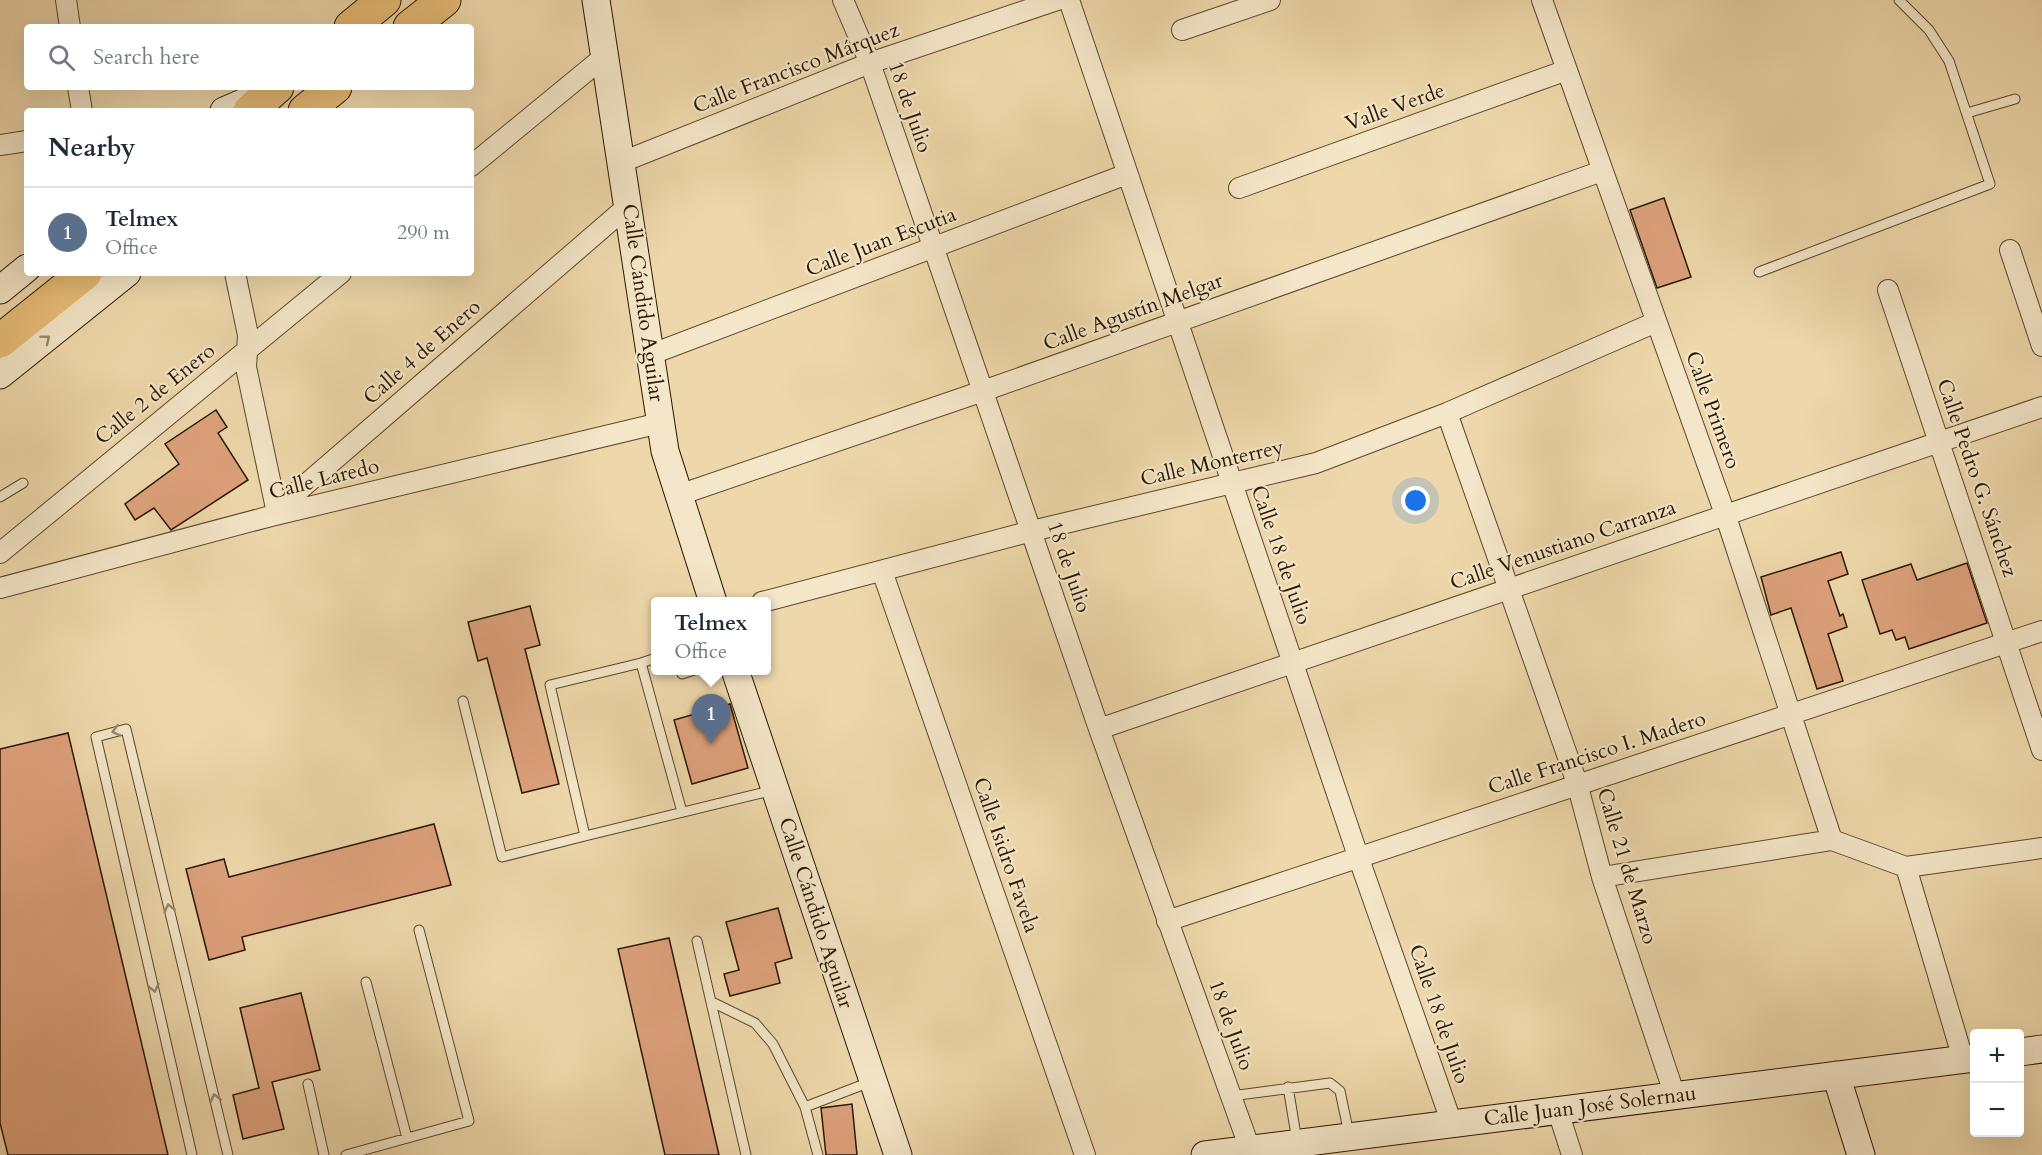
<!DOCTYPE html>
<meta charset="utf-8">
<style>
body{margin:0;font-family:Cardo,serif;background:#f2f2f3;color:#1f2937}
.controls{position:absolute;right:18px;bottom:18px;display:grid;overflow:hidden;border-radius:6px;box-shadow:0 6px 24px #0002}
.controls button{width:54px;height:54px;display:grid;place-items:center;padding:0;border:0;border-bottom:2px solid #e0e1e3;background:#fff;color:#1f2937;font:30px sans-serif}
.you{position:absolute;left:1416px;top:501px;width:21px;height:21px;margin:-15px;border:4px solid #fff;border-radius:50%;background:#1a73e8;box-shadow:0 0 0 9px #1a73e833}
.badge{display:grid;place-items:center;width:39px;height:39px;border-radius:50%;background:#db2777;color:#fff;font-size:20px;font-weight:700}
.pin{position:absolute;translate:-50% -50px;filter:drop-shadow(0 2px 3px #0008)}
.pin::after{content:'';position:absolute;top:32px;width:21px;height:18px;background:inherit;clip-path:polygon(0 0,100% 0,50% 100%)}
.popup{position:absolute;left:651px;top:597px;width:120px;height:78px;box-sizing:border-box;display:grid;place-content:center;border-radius:6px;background:#fff;filter:drop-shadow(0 2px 4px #0005);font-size:20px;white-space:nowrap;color:#747a83}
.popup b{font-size:22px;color:#1f2937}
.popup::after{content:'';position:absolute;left:50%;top:100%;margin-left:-12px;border:12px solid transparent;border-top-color:#fff}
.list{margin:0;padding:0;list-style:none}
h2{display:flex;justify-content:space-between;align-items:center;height:78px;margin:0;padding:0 24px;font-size:26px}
h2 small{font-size:20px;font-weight:400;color:#747a83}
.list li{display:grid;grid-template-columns:39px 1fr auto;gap:18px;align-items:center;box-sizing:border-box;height:90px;padding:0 24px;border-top:2px solid #e0e1e3}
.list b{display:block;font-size:22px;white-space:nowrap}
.list p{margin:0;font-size:20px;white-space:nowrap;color:#747a83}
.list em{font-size:20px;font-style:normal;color:#747a83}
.icon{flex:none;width:33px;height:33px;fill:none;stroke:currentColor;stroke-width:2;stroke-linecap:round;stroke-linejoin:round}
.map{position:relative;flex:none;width:2042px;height:1155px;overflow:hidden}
.search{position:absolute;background:#fff;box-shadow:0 6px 24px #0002;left:24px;top:24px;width:450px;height:66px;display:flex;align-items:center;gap:15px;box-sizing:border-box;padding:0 21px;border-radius:6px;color:#747a83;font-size:22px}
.panel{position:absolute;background:#fff;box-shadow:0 6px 24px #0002;left:24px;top:108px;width:450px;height:168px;border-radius:6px}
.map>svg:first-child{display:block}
.building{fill:#dea27d;stroke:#2a1702;stroke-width:1.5}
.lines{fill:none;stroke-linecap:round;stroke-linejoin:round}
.lane-casing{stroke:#5b472c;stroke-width:11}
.street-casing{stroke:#5b472c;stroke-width:22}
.secondary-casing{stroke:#2a1702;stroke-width:29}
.highway-casing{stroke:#2a1702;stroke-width:35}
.lane{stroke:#f4e6c8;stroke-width:9}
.street{stroke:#f4e6c8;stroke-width:20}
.secondary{stroke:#f4e6c8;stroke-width:27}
.highway{stroke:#e7bc76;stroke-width:33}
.oneway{stroke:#99896f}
.labels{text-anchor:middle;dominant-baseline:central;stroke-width:4.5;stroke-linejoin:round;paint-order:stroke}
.street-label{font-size:21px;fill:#2a1702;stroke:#f4e6c8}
</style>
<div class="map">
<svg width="2042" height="1155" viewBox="0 0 2042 1155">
<rect width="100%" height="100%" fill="#eed8ab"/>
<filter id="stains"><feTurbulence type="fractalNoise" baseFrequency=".00333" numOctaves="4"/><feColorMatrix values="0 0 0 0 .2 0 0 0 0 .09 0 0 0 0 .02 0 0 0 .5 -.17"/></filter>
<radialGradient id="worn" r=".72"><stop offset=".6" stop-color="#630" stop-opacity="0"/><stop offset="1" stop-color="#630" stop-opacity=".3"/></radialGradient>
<path class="building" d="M1664,198L1691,277L1657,288L1630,210Z
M216,410L227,427L218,433L248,480L171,530L154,508L135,520L125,504L179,464L165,444Z
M1841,552L1848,574L1828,581L1840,616L1843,614L1847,627L1828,634L1843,681L1817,689L1791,608L1771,615L1761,577Z
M1967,563L1987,623L1909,649L1905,637L1896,640L1892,630L1880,634L1862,580L1911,564L1917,580Z
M530,606L540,645L525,649L559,784L522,793L487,658L478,661L468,622Z
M730,704L748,768L692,784L674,720Z
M68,733L168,1155H8L0,1123V749Z
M434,824L451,885L242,937L245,950L209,960L186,869L224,859L229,877Z
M778,908L792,958L775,963L780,983L730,996L724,974L739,970L726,922Z
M669,938L719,1155H665L618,949Z
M301,993L320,1070L272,1082L284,1129L243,1139L233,1095L259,1088L240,1008Z
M852,1104L857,1155H826L821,1108Z"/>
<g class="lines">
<g class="lane-casing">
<path id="lane" d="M1967,113L2015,99
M1759,272L1990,184L1949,61L1929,30L1899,0
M0,497L23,483
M641,663L656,658
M681,670L682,674L694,670
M463,701L502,857L585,836
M682,812L641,663L550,685L585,836L774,790
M697,941L746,1155
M366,982L407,1138
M712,1002L755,1023L773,1044L805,1107
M308,1084L324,1155
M1288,1087L1297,1141
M1231,1096L1330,1083L1340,1091L1349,1134
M192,1155L96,737L126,729L228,1155
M346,1155L469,1121L419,930
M818,1155L805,1107L870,1082"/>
</g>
<g class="street-casing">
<path id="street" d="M66,0L70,27
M843,0L870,63L1099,729L1250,1149
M1069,0L1358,856L1452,1124
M1542,0L1725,514L1832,840
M1182,30L1270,0
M78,87L82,111
M0,145L27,141
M622,162L870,63L1057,0
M471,166L605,56
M1239,188L1567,70
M2010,250L2042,346
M235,273L248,335L246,367L277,513L271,516
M1888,290L2042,750
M652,354L1127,174
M1447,413L1577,783L1602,877L1675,1096
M679,495L983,391L1602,171
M277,513L290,498L629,205
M0,553L341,273
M882,571L1085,1155
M0,588L271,516L660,423
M762,602L1032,531L1316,463L1447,413L1656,322
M1099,729L2042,407
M1906,867L2042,848
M1602,877L1832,840L1906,867L1963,1059
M1167,921C1458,822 1751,730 2042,631
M1558,1111L1572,1155"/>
</g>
<g class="secondary-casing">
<path id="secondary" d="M596,0L665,451L713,602
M224,111L270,91
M0,290L27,268
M0,375L127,273
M735,670L898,1155
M2020,1052L2042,1049
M1836,1075L1861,1155
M1205,1155L1974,1058"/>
</g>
<g class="highway-casing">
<path id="highway" d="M351,27L384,0
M410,27L444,0
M250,111L277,87
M305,111L335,87
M0,341L85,273"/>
</g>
<use href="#lane" class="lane"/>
<use href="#street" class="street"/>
<use href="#secondary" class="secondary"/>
<use href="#highway" class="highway"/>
</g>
<defs><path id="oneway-chevron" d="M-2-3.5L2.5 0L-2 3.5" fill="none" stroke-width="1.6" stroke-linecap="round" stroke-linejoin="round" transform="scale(1.5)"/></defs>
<g class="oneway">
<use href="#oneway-chevron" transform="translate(46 339) rotate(-39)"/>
<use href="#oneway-chevron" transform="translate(116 731) rotate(166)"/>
<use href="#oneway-chevron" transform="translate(169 908) rotate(-103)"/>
<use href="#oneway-chevron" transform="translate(154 988) rotate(77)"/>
<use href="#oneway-chevron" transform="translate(215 1098) rotate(-103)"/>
</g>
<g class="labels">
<g class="street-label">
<text transform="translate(796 68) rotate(-21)">Calle Francisco Márquez</text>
<text transform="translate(910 107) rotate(71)">18 de Julio</text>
<text transform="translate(1395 107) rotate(-20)">Valle Verde</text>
<text transform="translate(881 242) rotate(-21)">Calle Juan Escutia</text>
<text transform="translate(643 303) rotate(82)">Calle Cándido Aguilar</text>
<text transform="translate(1133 312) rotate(-20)">Calle Agustín Melgar</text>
<text transform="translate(422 352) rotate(-41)">Calle 4 de Enero</text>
<text transform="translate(155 394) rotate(-39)">Calle 2 de Enero</text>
<text transform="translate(1713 410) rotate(70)">Calle Primero</text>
<text transform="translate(1212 463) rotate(-13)">Calle Monterrey</text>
<text transform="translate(1977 478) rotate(71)">Calle Pedro G. Sánchez</text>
<text transform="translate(324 479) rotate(-14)">Calle Laredo</text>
<text transform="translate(1563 545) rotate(-19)">Calle Venustiano Carranza</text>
<text transform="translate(1281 555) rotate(71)">Calle 18 de Julio</text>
<text transform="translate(1069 567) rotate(71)">18 de Julio</text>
<text transform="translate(1597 753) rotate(-18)">Calle Francisco I. Madero</text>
<text transform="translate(1006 855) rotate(71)">Calle Isidro Favela</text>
<text transform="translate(1627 866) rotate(73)">Calle 21 de Marzo</text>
<text transform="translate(816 913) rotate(72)">Calle Cándido Aguilar</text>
<text transform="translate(1439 1014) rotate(71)">Calle 18 de Julio</text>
<text transform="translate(1231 1025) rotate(70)">18 de Julio</text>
<text transform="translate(1590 1106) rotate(-7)">Calle Juan José Solernau</text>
</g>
</g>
<rect width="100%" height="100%" filter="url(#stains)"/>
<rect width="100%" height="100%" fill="url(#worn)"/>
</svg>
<div class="controls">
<button>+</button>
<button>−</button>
</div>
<div class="you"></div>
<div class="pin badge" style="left:711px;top:744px;background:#5c6f8a">1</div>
<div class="popup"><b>Telmex</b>Office</div>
<div class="search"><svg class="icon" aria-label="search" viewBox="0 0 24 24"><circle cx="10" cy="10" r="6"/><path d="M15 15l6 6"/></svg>Search here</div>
<section class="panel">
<h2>Nearby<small></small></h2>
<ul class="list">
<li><span class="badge" style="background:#5c6f8a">1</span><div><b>Telmex</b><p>Office</p></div><em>290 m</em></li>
</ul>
</section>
</div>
